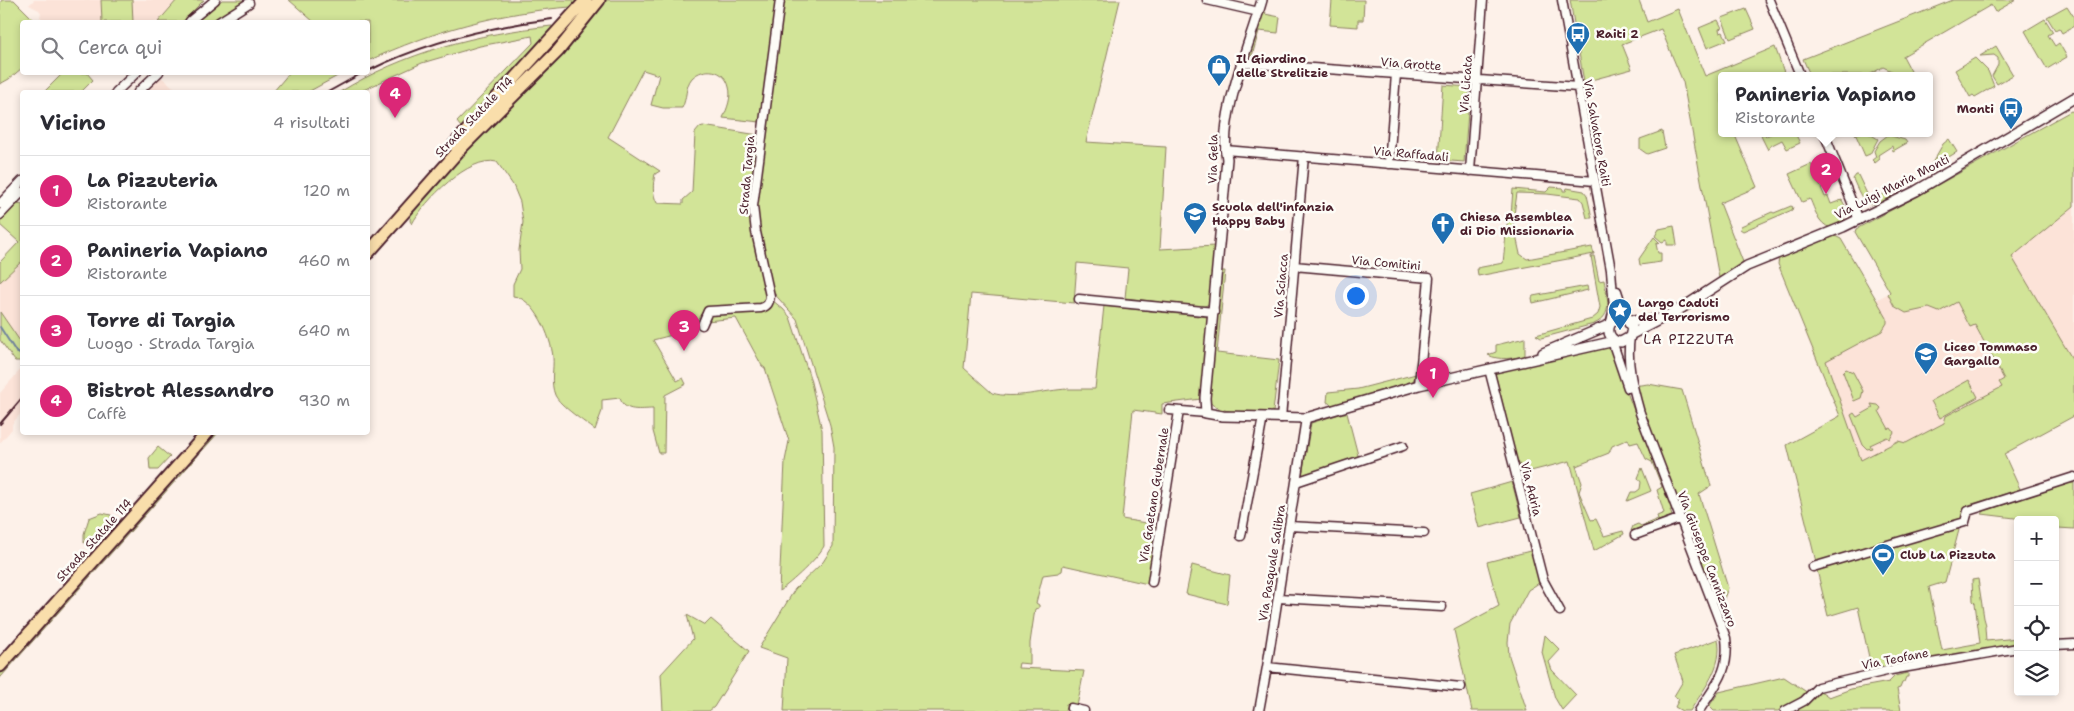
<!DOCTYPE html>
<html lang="it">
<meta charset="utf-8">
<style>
body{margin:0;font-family:"Shantell Sans",sans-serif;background:#f7f7f7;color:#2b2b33}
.controls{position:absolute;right:15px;bottom:15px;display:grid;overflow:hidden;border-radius:5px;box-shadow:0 2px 8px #0003}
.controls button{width:45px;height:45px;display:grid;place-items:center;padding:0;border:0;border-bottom:1px solid #e1e1e2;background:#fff;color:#2b2b33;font:25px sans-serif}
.you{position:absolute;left:1355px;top:295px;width:18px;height:18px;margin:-12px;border:4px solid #fff;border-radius:50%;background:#1a73e8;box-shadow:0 0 0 8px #1a73e833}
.badge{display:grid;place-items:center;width:32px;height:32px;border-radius:50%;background:#db2777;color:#fff;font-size:16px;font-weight:700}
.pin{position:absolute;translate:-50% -41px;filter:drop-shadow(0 1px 2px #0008)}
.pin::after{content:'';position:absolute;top:26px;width:18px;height:15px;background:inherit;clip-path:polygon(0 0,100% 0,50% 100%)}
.popup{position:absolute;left:1718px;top:72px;width:215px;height:65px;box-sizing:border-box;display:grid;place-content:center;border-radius:5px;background:#fff;filter:drop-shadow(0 1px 4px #0005);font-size:16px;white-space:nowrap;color:#7c7c81}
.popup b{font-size:19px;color:#2b2b33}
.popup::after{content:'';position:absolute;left:50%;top:100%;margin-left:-10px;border:10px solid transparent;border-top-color:#fff}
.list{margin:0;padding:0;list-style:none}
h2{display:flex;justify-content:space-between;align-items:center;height:65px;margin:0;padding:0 20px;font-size:21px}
h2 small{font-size:16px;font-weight:400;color:#7c7c81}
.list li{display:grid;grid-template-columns:32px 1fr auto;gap:15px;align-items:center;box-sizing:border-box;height:70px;padding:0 20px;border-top:1px solid #e1e1e2}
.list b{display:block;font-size:19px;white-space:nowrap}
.list p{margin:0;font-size:16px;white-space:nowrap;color:#7c7c81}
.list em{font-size:16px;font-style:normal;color:#7c7c81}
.icon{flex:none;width:28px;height:28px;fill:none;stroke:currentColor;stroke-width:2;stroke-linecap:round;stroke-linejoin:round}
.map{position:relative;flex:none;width:2074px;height:711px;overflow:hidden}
.search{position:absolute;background:#fff;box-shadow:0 2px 8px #0003;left:20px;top:20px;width:350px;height:55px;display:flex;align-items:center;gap:12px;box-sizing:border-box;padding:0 18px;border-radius:5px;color:#7c7c81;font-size:19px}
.panel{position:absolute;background:#fff;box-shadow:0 2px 8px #0003;left:20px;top:90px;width:350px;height:345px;border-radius:5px}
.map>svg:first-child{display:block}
.built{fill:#fce3d8}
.green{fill:#d2e498;stroke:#8e8262}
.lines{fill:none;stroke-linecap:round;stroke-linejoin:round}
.stream{stroke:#70839d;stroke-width:2}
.minor-casing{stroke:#4a1f2b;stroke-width:11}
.tertiary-casing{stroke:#4a1f2b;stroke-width:12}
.primary-casing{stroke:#4a1f2b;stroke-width:15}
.minor{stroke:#fdfcf7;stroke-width:8}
.tertiary{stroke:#fdfcf7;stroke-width:9}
.primary{stroke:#f9deab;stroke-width:11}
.rail{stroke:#4a1f2b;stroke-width:2}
.labels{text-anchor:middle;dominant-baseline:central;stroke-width:5;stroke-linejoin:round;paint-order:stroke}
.poi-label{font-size:12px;font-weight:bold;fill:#4a1f2b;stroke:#fdfcf7;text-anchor:start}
.street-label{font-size:12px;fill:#4a1f2b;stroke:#fdfcf7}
.neighbourhood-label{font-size:14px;letter-spacing:1px;fill:#4a1f2b;stroke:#fdfcf7}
</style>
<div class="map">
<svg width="2074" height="711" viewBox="0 0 2074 711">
<rect width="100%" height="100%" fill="#fdf1e9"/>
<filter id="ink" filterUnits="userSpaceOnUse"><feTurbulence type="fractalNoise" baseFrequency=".02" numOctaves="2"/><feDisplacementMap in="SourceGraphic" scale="10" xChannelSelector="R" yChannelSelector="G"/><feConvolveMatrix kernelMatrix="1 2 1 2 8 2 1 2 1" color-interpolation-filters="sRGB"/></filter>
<g filter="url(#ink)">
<path class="built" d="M34,0H177L158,22H46L40,17L41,13L39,10L29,5Z
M160,76L179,92H143Z
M22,206V344L0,312V262L19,242L0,225Z
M2074,206V416L2004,454L2007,459L1879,525L1840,416L1806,335L1876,300L1964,252L2011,257Z
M22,368V412L12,424V429L0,443V393Z"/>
<path class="green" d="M2,0H14L36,22H22V68L9,79L0,84V3Z
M101,0H132L133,22H102Z
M177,0H204L182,22H158Z
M222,0H250L214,22H195Z
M289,0H578L571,7C500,12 432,31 368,61V22H314Z
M605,0H776L760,122L723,118C727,109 732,97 729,87C725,69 704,66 692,78C685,86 687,99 682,108H663L651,105L659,75L643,70L608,137L660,171L655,174C653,184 652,194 657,203L683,204V200L692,192L695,133L700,127L703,126L758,135L751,185L750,216L768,296L763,306L710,308L703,311L696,321L682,327L672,335L653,340L677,381L683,378L686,384L665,395L664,453H659L653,431V409C641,409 624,413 620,398L602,400V411L595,430C585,422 560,406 555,395C550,383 554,369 553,357C551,337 535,298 513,296V284L520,269L519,250L523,222L520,202L513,185L497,162C469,155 424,201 412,224L410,221L411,213C447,174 482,134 519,96C548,66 584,36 605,0Z
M782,0H1120L1086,142L1166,147L1160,249L1215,246L1209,304L1203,307L1125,298L1128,268L1077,263L1074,303L971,294L964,368L992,393C1014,400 1045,390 1068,389C1077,389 1086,389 1095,389L1104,306L1208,317L1201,399L1162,404V414L1133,410L1122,519L1158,525L1152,562L1149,566L1151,568L1148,584L1063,565L1062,571L1058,573L1043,575L1036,603L1039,605V608L1035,609L1030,643V664L1019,663L1018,668L1084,671L1077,706L1066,704L1065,711H784L787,658L759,648L795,589L823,562L833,546L834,447L830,425L797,319L770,289L755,206Z
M1332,0H1364L1363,20H1358V27L1330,25Z
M1570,0H1639L1647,22L1678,9L1705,76L1775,47L1785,75H1722V133H1734L1757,187L1720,203L1743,262L1719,278L1683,82L1661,29L1622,44L1632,69L1584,82Z
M1953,0H2016L1995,12L1991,5L1903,56L1913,75H1900L1883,67L1869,75H1810L1803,59Z
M2067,6L2074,17V26L2062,33L2059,28L2055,30L2047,17Z
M1746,9L1755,29L1730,39L1722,18Z
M1262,11L1266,12L1265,14L1280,17L1278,33L1259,31L1252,56H1248Z
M2045,19L2053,32L2048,35L2055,46L2059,43L2067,57L2047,69L2025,31Z
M1718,20L1722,28L1719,29L1720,33L1723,32L1727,40L1707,48L1699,28Z
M552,26L554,28L464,131L457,122L533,43L532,36L480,46L422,63L359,92H340C403,53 478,33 552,26Z
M1996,46L2013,75L1997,84L1992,76L1998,65V58L1994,55L1980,56Z
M1975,58L1988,71L1994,86L1975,97L1973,95L1970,97L1955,70Z
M290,72H343V73L308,92H273Z
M63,73H87L93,80L81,92H44Z
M1443,85L1470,87L1464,162L1438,160Z
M2071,111L2074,112V206L2012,257L2074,362V416L2004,454L2020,489L1966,506L1962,520L1816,562L1787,445L1840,416L1778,264L1779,258L1835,236L1841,239L1887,318V323L1882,331L1826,361L1861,460L1898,441L1906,443L1944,423L1946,416L2002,387L1999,382L2004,379L1975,325L1970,327L1957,302L1939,312L1929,308L1906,313L1894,306L1888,294L1890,292L1855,232L1856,229C1929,191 1999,150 2071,111Z
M1662,131L1665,148L1647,154L1640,149V139Z
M1763,133L1766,136L1773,133H1795L1800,143L1787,149L1782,140L1770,146L1768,150L1761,136Z
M1855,133H1868L1878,139L1870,154L1865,156Z
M1888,135L1905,140L1907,143L1893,151L1892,146L1878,155L1880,159L1875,163L1872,160L1876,157L1874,151L1880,141Z
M1949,139L1957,152L1932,167L1931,165L1943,144Z
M1811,164L1825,197L1828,196L1831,204L1842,200L1846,208L1843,218L1845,219L1831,228C1818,224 1815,210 1810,199L1802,202L1789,174Z
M1856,175H1858L1868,196L1875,199L1887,192L1892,197C1867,213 1863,202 1853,179Z
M1551,187L1563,188V191H1566L1567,188L1584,191L1587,195L1592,218H1587L1583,202L1580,198L1547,194L1517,193L1513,222L1520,254L1527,259L1592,247L1594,254L1478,276L1477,268L1503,263L1508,216H1511L1513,189L1546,192Z
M22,204V261L0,282V262L19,242L0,225V219L15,205Z
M1791,206L1793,207L1792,210L1743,231L1740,229L1741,226L1772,212L1774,213Z
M1674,226L1677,245H1667V240L1662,242L1655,236L1659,229Z
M1654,237L1660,243L1656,244L1658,253H1661V262L1640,265L1639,259Z
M1591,256H1594L1599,281L1604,280C1607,298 1614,315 1594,324L1541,338L1536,335L1592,319L1598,314L1600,307Z
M1221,271H1225L1217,353L1279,360L1273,412C1257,414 1214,415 1208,399Z
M1587,286L1588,290L1533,303L1532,298L1533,296Z
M772,300L783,309L790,317L810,378L822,430L824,546C818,558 791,583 779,591L785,461L789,441L765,368L762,366L736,318L707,321L709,315L714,313L761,311Z
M0,312L22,344V361H15L0,340Z
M1525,338V356C1512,358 1500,361 1488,355L1496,352V345Z
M1609,345L1672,510H1670L1672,516L1631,531L1633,526L1638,524L1641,526L1658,519L1657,516L1664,513L1657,490L1662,487L1652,462L1646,459L1638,442L1630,444L1628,439L1612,446L1609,453L1576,466L1582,483L1579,492L1591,520L1596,519L1604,536L1623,531L1624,534L1594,551L1570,461L1523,473L1516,457L1495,373Z
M1846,369L1853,372L1863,391L1861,398L1854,401L1843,372Z
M1416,374L1413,381L1334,406L1327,402L1328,392L1358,389Z
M1969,380L1978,397L1940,418L1931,401Z
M1648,384L1682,390L1711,486L1699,494L1728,588L1723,601L1713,591L1633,386Z
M1871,404L1878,405L1881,408L1879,411L1889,429L1891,428L1894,432L1890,439L1887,437L1870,445L1872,448L1867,449L1863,445L1851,415L1854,413L1857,417L1873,408Z
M1343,413H1347L1359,459L1304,476L1302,475L1311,423Z
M212,433H218L0,678V671Z
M158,447L170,457L158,470H150L149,458Z
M1642,468L1651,491L1627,501L1631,492H1636L1640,489L1641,482L1638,478Z
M1512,482L1521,517L1479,528L1470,494Z
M2070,483H2074V529L2058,528V522H2055V520H2031L1982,514L1984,511Z
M102,513L111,515V523L95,540L84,543V534L89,518Z
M1957,528L1959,530L1945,582L1929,587L1942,650L1980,643L1975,603L1973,601L1972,580L1978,579L1984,618L1986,625L1985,627L1986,641L2018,638V645L1872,671L1858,607L1828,616L1817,570Z
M1530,551L1534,555L1539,583L1528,590L1510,624L1508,642L1509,656L1527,711H1472L1454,630L1499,606L1487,562Z
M1192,565L1230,575L1227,604L1186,594Z
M687,615L705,625L711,619L749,651L714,707L709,711H663L661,674L693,639Z
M1545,635L1560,650L1549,662L1552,670L1576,695L1562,710L1555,698L1542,652Z
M1718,639C1724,666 1703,690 1690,711H1682L1675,707L1679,699L1674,696L1683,681L1674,655Z
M1908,673V677H1906L1904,682L1902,683L1900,688L1897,689L1901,711H1792L1818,692H1822L1829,697L1851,689L1889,682L1895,676Z
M1784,677L1808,693L1778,711H1714L1711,708L1710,705L1719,692Z"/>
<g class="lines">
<path class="stream" d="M0,327L16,352L22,355"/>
<g class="minor-casing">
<path id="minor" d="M1207,0L1259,12
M1562,0L1611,270L1614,308L1611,322
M1769,0L1800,75
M190,21L215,0
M219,22L249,3
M1243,63L1578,87
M116,92L137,72
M138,92L159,72
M1824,133L1859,220
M1225,150L1595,181
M1389,164L1396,74
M1470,171L1483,0
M0,204L22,181
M0,215L22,192
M1294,266L1429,278L1419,385
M1617,291L1626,319
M1079,299L1214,312
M702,325L708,311L761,308C768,306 769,303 770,296L756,232L753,206L780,0
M1630,337C1626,364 1633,388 1640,413L1726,638C1730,672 1716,684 1699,711
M1611,338L1628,388
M1489,369L1543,580L1560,611
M1169,410L1206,413
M1281,418L1304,156
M1296,482L1403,446
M1289,526L1424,533
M1635,535L1679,519
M1241,536L1263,417
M1813,567L1965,522L1968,511L2074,477
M1152,582L1179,411
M1278,598L1442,607
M2055,645L2074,644
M1267,667L1461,687
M1071,708L1084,711
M1259,711L1267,667L1306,418
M1785,711L1804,701L1818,687L1891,670L2018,648"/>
</g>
<g class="tertiary-casing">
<path id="tertiary" d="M1262,0C1250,43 1218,117 1227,159L1205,398L1206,413L1223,416L1306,418L1419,385L1615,341
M1627,320L1632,328L1630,337L1621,342C1617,342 1614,341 1611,337C1606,330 1610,319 1619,318C1624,317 1630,320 1635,321C1642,322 1648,321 1655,319
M1632,334L1682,308L1747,266L1843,227L1916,191L2074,98
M1543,353L1609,325"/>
</g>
<g class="primary-casing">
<path id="primary" d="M454,145L586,0
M368,253L461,148L558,51L599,0
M0,666L208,432"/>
</g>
<use href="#minor" class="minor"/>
<use href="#tertiary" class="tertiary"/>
<use href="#primary" class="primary"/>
<path class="rail" d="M368,71C426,42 487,27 552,19
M328,92L364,72
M0,424L22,398"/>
</g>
</g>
<defs>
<g id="bus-pin" transform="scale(1.25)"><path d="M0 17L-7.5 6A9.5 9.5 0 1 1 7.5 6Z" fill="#1f6fb2" stroke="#fdfcf7"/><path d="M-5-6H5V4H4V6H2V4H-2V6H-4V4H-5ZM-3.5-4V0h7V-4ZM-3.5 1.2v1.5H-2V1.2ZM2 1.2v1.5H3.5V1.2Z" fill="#fff"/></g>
<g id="shop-pin" transform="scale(1.25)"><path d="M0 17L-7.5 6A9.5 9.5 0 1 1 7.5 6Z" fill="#1f6fb2" stroke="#fdfcf7"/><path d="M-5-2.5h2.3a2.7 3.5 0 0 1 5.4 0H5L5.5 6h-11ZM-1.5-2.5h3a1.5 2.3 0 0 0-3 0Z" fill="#fff"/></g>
<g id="school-pin" transform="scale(1.25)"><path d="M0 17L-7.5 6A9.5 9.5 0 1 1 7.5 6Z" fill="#1f6fb2" stroke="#fdfcf7"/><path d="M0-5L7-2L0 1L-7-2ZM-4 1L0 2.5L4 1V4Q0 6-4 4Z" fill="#fff"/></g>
<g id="church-pin" transform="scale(1.25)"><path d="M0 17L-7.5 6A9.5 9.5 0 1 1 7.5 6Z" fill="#1f6fb2" stroke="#fdfcf7"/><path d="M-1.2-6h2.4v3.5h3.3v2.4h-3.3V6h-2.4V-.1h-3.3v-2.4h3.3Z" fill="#fff"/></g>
<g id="sight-pin" transform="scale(1.25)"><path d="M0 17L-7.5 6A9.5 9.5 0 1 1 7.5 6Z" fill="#1f6fb2" stroke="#fdfcf7"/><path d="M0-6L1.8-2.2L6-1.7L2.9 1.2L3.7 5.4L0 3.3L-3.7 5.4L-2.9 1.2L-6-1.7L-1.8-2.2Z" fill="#fff"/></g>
<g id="stadium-pin" transform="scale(1.25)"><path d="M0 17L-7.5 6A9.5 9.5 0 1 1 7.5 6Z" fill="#1f6fb2" stroke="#fdfcf7"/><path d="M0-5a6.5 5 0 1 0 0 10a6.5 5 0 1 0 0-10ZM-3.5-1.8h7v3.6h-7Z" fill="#fff"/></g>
</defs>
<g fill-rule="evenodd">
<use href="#bus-pin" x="1578" y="34"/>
<use href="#shop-pin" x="1219" y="66"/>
<use href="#bus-pin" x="2011" y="109"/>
<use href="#school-pin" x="1195" y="214"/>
<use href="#church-pin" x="1443" y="224"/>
<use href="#sight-pin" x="1620" y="310"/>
<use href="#school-pin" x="1926" y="354"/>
<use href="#stadium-pin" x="1883" y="555"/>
</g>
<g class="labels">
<g class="poi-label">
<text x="1596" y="34">Raiti 2</text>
<text x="1236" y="59">Il Giardino<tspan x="1236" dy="14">delle Strelitzie</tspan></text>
<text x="1994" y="109" text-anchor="end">Monti</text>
<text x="1212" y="207">Scuola dell'infanzia<tspan x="1212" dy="14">Happy Baby</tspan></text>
<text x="1460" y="217">Chiesa Assemblea<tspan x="1460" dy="14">di Dio Missionaria</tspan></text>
<text x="1638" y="303">Largo Caduti<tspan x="1638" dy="14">del Terrorismo</tspan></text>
<text x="1944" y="347">Liceo Tommaso<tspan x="1944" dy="14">Gargallo</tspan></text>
<text x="1900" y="555">Club La Pizzuta</text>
</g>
<g class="street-label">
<text transform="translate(1411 64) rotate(4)">Via Grotte</text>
<text transform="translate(1466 84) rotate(-86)">Via Licata</text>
<text transform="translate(474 117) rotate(-46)">Strada Statale 114</text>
<text transform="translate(1597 133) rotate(80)">Via Salvatore Raiti</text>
<text transform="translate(1411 154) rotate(5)">Via Raffadali</text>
<text transform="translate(1213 159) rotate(-89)">Via Gela</text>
<text transform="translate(747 175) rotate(-85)">Strada Targia</text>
<text transform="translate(1892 187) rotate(-27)">Via Luigi Maria Monti</text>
<text transform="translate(1386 263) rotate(5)">Via Comitini</text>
<text transform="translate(1281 286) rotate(-85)">Via Sciacca</text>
<text transform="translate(1531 489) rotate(76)">Via Adria</text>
<text transform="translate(1154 495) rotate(-81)">Via Gaetano Gubernale</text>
<text transform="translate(94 540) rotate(-48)">Strada Statale 114</text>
<text transform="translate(1707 559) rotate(69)">Via Giuseppe Cannizzaro</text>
<text transform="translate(1272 563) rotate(-81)">Via Pasquale Salibra</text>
<text transform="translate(1895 659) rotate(-11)">Via Teofane</text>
</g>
<g class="neighbourhood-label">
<text x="1689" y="339">LA PIZZUTA</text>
</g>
</g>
</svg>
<div class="controls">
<button>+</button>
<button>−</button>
<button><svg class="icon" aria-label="locate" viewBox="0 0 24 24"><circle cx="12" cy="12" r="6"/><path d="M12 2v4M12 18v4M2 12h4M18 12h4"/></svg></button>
<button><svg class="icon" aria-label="layers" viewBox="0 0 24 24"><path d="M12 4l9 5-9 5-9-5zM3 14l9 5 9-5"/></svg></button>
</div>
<div class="you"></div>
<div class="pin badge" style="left:1433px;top:398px">1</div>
<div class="pin badge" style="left:1826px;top:194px">2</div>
<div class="popup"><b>Panineria Vapiano</b>Ristorante</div>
<div class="pin badge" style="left:684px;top:351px">3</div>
<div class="pin badge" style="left:395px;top:118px">4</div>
<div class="search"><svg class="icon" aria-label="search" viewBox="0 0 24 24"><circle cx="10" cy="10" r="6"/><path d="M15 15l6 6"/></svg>Cerca qui</div>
<section class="panel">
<h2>Vicino<small>4 risultati</small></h2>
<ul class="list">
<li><span class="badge">1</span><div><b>La Pizzuteria</b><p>Ristorante</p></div><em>120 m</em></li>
<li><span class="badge">2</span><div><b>Panineria Vapiano</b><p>Ristorante</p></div><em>460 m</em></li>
<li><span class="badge">3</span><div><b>Torre di Targia</b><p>Luogo · Strada Targia</p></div><em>640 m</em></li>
<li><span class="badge">4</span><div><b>Bistrot Alessandro</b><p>Caffè</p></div><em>930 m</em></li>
</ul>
</section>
</div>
